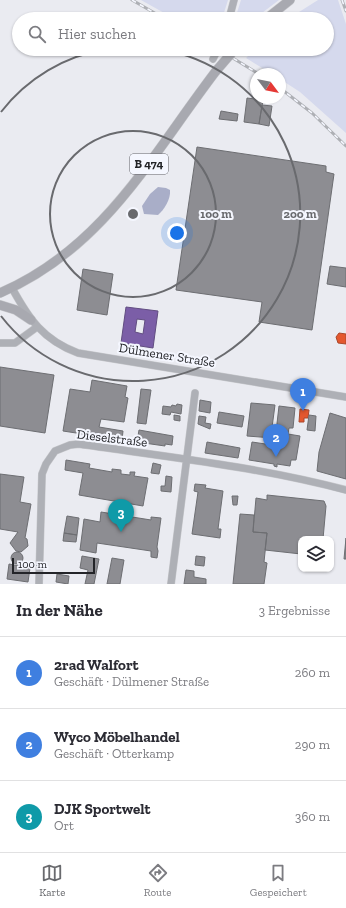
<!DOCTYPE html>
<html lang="de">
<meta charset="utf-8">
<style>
body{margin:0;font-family:"Zilla Slab",serif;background:#f7f7f7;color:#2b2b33}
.controls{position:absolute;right:12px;bottom:12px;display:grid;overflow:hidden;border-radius:8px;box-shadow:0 1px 3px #0004}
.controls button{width:36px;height:36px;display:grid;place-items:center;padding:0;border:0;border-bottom:1px solid #e1e1e2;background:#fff;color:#2b2b33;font:20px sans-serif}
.compass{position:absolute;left:250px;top:68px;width:36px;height:36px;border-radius:50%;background:#fff;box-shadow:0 1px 3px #0004;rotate:122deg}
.scale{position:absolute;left:12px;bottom:10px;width:83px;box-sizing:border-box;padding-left:4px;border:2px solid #232428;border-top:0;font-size:11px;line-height:14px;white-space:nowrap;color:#232428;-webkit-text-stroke:3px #f5f7ff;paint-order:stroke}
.you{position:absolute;left:177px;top:233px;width:14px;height:14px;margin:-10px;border:3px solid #fff;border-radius:50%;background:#1a73e8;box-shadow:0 0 0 6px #1a73e833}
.badge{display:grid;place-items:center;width:26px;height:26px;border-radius:50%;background:#696a6e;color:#fff;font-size:13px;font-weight:700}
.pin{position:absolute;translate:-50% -33px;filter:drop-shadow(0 1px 2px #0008)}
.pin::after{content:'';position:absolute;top:21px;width:14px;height:12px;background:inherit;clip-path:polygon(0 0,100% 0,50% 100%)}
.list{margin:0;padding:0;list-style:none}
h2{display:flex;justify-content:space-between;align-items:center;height:52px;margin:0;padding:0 16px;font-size:17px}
h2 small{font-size:13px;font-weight:400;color:#7c7c81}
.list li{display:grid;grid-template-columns:26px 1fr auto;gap:12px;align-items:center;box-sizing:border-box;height:72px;padding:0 16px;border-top:1px solid #e1e1e2}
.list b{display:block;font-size:15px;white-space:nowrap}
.list p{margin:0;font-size:13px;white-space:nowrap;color:#7c7c81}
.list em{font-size:13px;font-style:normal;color:#7c7c81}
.icon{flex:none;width:22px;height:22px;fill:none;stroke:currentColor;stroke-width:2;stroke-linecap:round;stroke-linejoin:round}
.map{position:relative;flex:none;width:346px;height:584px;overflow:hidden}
.search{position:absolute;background:#fff;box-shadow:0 1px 3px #0004;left:12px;right:12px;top:12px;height:44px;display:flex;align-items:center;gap:10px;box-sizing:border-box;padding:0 14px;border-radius:22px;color:#7c7c81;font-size:15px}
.sheet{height:268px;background:#fff}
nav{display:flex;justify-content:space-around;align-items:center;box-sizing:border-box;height:56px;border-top:1px solid #e1e1e2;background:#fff;font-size:11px;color:#7c7c81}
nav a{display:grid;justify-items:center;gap:2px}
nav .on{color:#696a6e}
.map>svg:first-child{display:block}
.green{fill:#d5d9ed}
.water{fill:#a9aec8}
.shops{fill:#e4572e;stroke:#aa482c}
.offices{fill:#7b5ea7;stroke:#614d81;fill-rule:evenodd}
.industry{fill:#8d8d92;stroke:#6d6e72}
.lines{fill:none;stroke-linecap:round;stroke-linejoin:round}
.minor-casing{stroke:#c7c8cc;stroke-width:8}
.major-casing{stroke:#c7c8cc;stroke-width:10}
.minor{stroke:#aeb0b6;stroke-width:7}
.major{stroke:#a8a9b0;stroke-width:9}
.rail-casing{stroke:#aeb0b5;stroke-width:3}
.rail{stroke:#f5f7ff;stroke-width:1.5;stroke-dasharray:4.5;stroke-linecap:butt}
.major-bridge-casing{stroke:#c7c8cc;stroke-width:10;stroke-linecap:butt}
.major-bridge{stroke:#a8a9b0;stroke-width:9}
.ring{fill:none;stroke:#696a6e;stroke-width:2}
.labels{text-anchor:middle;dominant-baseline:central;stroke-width:4;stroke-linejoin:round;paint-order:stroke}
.shield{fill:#f5f7ff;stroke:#626368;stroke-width:1}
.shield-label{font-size:12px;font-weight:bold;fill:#232428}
.street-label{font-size:13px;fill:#232428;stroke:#f5f7ff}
.centre{fill:#696a6e;stroke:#f5f7ff;stroke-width:2}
.ring-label{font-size:12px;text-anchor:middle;font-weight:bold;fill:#696a6e;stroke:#f5f7ff;stroke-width:4;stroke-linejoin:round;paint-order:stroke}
</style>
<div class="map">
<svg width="346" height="584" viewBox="0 0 346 584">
<rect width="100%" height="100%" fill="#eaebf1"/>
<path class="green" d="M141,0H228L222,19H175Z
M241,0H279L254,19H235Z
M318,0H338L346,24V133L300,92L280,79V74H272L246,58L255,49H327V19H288Z"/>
<path class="water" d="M158,187L166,188L170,190C171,199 164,210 158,215L144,214L142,206L150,194Z"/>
<path class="shops" d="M339,333L346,334V344L338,343L336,337Z
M300,409L309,410L308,418H304V422H299Z"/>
<path class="offices" d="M126,307L158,311L153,348L121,343ZM137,319L145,320L143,334L135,332Z"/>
<path class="industry" d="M247,98L263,100L259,124L244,122Z
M262,105L272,106L269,126L259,124Z
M221,111L238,114L237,121L219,119Z
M197,147L326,166V172L334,174L312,330L259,322L262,302L176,290Z
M330,266L346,268V287L327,284Z
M83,269L113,274L107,315L77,310Z
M0,367L54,375L45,433L0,426Z
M92,380L127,386L125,397L128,398L124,422L101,419L99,427L123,431L122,440L63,431L70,389L90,392Z
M141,389L151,390L146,424L137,423Z
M200,400L211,402L210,413L199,411Z
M251,403L275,405L271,435H273V438L247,436Z
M177,404L182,405L181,414L171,412L170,415L162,414L163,406L171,407L172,405L176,406Z
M279,406L295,408L293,428H289L288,434L300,436L296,460H291L290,466L277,464V467L274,466V464L249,460L252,442L272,445L274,432H276Z
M219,412L244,416L242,427L217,423Z
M330,413L346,418V479L317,471L319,452Z
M174,415L180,416V421L174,420Z
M309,415L316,416L315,431L307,430Z
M199,416L206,417L205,423L211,424L210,429L198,424Z
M139,430L173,436L172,445L165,444V446L137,442Z
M207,442L240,448L238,458L205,453Z
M66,460L90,464L89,468L112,472V469L121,470V474L130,475V472H135L134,476L148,478L143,506L79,495L83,473L65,470Z
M153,463L161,465L159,474L151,473Z
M0,474L24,477L20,502L31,504L25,538L27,539L28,546L21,552L16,551L10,543L18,532L0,529Z
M166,476L172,477L171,492L161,491V486H165Z
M195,484L206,485L205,488L223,491L218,529H221L220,538L192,534L198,492L194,491Z
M267,495L324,501L326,506L323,539H301V554L265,550L267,533L253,532L256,498L267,500Z
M232,496H238L237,505H233Z
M101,512L151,520V517L161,518L157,547L158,551L157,558L151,557V551L97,543L96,553L80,550L84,519L100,522Z
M240,514L254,515L253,532L267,533L264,562L267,563L264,584H233Z
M67,516L79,518L77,535L64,533Z
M64,533L77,535L76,542L63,541Z
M346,538V559H344Z
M11 558a6 6 0 1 1 12 0a6 6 0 1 1-12 0Z
M82,556L99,559L94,584H85L88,570L80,568Z
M196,556L205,557L204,566L195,565Z
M112,558L124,560L120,584H107Z
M9,564L30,568L28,582L7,579Z
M186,570L194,571V577L206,579V584H184Z
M57,574L69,576L68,584L56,582Z"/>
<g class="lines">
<g class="minor-casing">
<path id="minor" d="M229,19L234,0
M213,59L218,49
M12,288C29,319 43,340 78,353L346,397
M0,343H15L37,327
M39,584L42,474L46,464L55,451L70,445L79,444C169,457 259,467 346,490
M171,584L195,393"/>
</g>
<g class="major-casing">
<path id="major" d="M266,19L290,0
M0,293C104,248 151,156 216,71
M0,305L16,310L31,320"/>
</g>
<use href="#minor" class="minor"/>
<use href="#major" class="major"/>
<g class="rail-casing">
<path id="rail" d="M132,0L165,19
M342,0L346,11
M218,49L259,74
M280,88L312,113L346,146"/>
</g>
<use href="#rail" class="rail"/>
<g class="major-bridge-casing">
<path id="major-bridge" d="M216,71L235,49"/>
</g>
<use href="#major-bridge" class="major-bridge"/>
</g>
<g class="ring">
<circle cx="133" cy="214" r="83"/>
<path d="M1 112A167 167 0 0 1 107 49M159 49A167 167 0 1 1 1 316"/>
</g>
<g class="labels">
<rect class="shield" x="130" y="154" width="38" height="20" rx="3"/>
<g class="shield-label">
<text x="149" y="164">B 474</text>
</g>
<g class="street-label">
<text transform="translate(167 355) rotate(9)">Dülmener Straße</text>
<text transform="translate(112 438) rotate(7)">Dieselstraße</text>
</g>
</g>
<circle cx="133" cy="214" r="6" class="centre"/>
<g class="ring-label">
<text x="216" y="218">100 m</text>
<text x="300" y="218">200 m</text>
</g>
</svg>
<div class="controls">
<button><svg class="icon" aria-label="layers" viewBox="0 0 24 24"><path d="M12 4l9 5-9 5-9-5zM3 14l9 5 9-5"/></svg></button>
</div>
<svg class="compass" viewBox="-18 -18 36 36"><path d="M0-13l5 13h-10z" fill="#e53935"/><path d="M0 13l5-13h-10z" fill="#7c7c81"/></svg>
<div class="scale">100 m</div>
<div class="you"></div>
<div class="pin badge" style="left:303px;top:411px;background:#3f7fe0">1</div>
<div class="pin badge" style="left:276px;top:457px;background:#3f7fe0">2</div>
<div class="pin badge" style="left:121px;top:532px;background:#0f9aa8">3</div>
<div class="search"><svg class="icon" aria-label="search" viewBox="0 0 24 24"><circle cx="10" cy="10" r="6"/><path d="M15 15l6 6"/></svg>Hier suchen</div>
</div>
<section class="sheet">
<h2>In der Nähe<small>3 Ergebnisse</small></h2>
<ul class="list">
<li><span class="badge" style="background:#3f7fe0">1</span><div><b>2rad Walfort</b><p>Geschäft · Dülmener Straße</p></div><em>260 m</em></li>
<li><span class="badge" style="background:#3f7fe0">2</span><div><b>Wyco Möbelhandel</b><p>Geschäft · Otterkamp</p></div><em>290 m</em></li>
<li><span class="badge" style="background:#0f9aa8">3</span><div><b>DJK Sportwelt</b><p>Ort</p></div><em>360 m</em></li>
</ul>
</section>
<nav>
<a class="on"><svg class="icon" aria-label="map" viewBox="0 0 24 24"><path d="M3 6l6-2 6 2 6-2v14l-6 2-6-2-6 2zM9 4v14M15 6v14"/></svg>Karte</a>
<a><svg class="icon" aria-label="directions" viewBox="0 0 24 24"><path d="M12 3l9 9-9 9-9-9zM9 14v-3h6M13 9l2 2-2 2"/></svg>Route</a>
<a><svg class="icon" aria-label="saved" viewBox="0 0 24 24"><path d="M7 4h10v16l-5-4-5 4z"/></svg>Gespeichert</a>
</nav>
